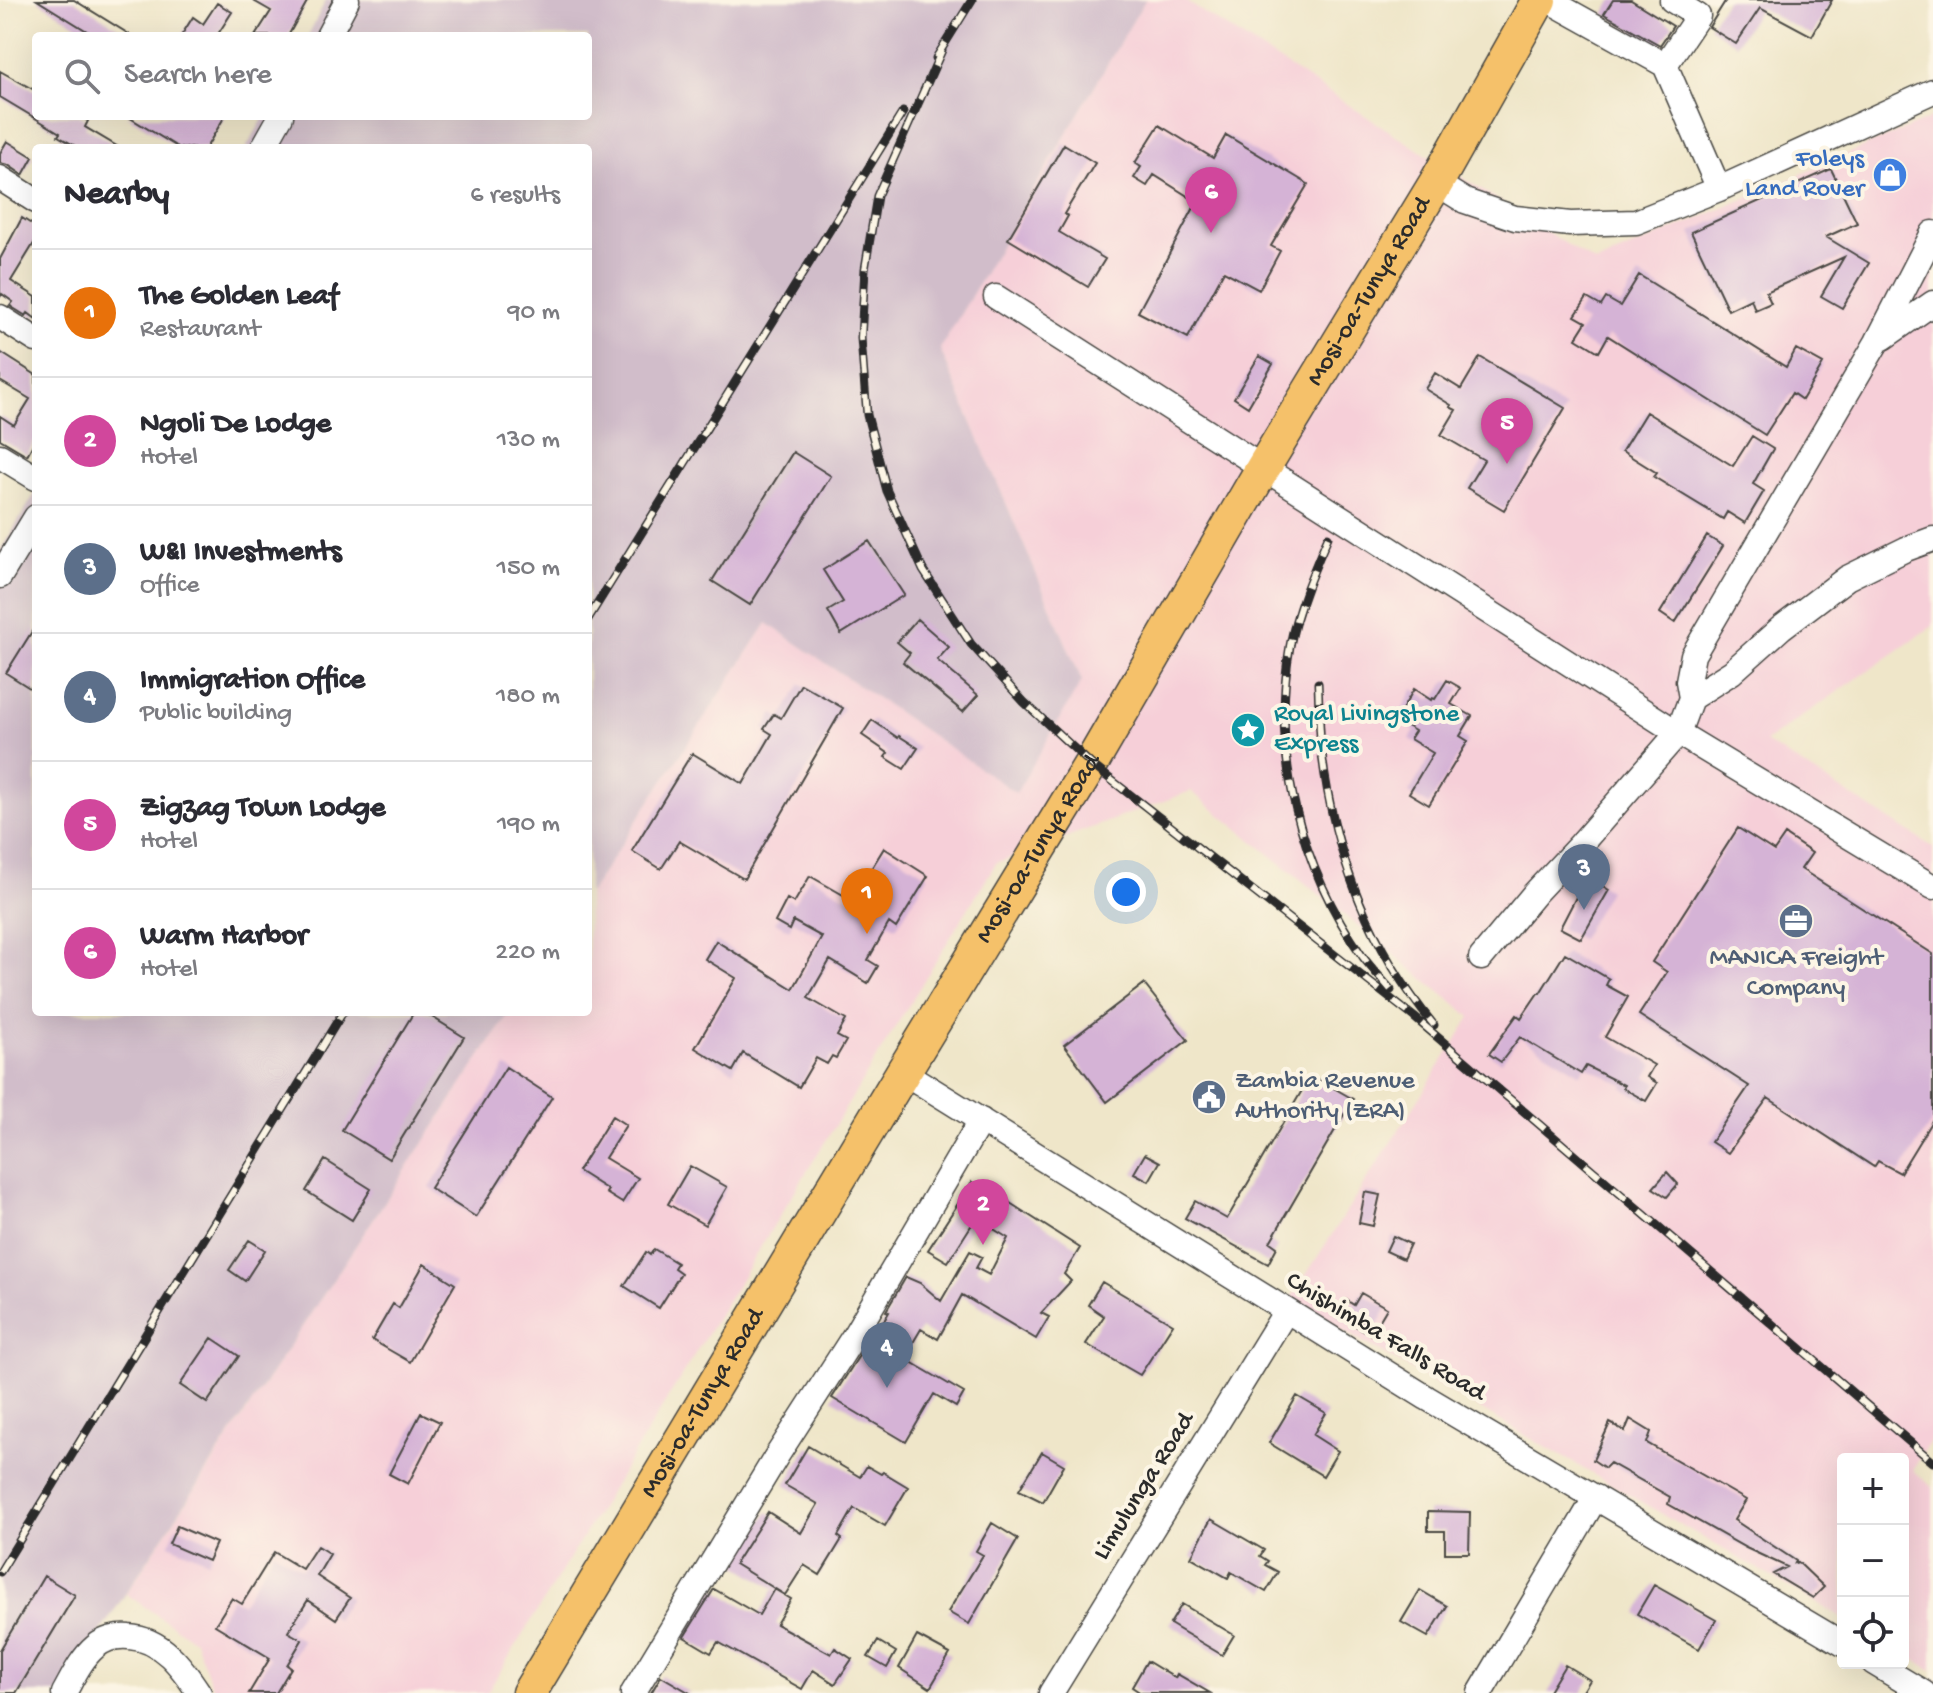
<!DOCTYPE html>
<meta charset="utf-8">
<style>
body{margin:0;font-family:"Gochi Hand",sans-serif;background:#f7f7f7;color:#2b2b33}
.controls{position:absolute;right:24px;bottom:24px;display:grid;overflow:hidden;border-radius:8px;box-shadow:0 8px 32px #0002}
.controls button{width:72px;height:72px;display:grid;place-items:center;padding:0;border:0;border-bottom:2px solid #e1e1e2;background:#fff;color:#2b2b33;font:40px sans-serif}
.you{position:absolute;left:1126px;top:892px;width:28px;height:28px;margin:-20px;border:6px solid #fff;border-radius:50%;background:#1a73e8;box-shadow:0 0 0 12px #1a73e833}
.badge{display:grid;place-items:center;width:52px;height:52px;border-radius:50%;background:#d1495b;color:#fff;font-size:26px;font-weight:700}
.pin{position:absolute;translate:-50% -66px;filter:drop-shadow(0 2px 4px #0008)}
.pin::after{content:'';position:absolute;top:42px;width:28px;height:24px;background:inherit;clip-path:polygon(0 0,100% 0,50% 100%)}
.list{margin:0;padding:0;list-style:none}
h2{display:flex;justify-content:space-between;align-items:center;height:104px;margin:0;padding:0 32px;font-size:34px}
h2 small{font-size:26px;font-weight:400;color:#7c7c81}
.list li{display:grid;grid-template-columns:52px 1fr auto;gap:24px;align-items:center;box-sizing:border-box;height:128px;padding:0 32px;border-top:2px solid #e1e1e2}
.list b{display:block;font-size:30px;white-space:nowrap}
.list p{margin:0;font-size:26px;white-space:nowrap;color:#7c7c81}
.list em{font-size:26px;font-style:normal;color:#7c7c81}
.icon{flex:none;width:44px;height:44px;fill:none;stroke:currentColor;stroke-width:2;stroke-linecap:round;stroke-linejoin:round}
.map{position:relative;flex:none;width:1933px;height:1693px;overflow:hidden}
.search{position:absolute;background:#fff;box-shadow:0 8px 32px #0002;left:32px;top:32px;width:560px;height:88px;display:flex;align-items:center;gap:20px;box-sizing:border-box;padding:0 28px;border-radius:8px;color:#7c7c81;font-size:30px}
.panel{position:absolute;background:#fff;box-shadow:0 8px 32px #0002;left:32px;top:144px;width:560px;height:872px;border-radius:8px}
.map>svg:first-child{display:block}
.built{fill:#f6cfd8}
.railway{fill:#d1bdca}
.building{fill:#d5b3d6}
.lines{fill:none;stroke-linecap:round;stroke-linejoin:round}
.minor-casing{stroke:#484743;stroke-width:27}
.highway-casing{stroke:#484743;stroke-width:37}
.minor{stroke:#fff;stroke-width:24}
.highway{stroke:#f5c16b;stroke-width:34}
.rail-casing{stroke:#2b2b2b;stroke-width:9}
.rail{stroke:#fcf5e5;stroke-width:6;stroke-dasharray:18;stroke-linecap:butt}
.labels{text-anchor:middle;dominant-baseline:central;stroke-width:8;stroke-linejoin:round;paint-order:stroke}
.shop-label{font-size:26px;fill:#366cbe;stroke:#fcf5e5;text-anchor:end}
.street-label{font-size:26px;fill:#2b2b2b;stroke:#fcf5e5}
.culture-label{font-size:26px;fill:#0d838f;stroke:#fcf5e5;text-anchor:start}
.service-label{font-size:26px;fill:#4e5e75;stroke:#fcf5e5}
</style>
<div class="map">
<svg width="1933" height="1693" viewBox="0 0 1933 1693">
<rect width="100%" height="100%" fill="#fcf5e5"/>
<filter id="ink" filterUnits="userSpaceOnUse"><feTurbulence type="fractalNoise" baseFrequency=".0125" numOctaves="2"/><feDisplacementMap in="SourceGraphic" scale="16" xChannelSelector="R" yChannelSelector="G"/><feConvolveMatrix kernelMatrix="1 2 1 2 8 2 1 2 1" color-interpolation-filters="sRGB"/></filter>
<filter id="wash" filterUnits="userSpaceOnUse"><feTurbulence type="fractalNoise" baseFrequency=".006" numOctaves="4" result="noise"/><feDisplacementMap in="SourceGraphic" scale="32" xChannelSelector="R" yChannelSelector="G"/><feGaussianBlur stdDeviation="1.8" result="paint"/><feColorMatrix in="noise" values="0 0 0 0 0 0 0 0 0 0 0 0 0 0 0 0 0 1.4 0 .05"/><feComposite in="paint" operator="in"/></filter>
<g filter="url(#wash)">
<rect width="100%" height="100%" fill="#efe6c9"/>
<path class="built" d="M1145,0H1184L1596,263L1933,117V626L1765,742L1933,847V1434L1913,1470L1933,1487V1670L1903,1653V1459H1843V1618L1290,1300L1471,1017L1191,791L996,863L487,1693H215L195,1641L126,1594L510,1012H588V895L767,623L1015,792L1082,681L940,349Z"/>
<path class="railway" d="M326,0H1145L940,349L1082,681L1016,793L767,623L588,895V148H246L265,116H588V36H308Z
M36,492V1012H510L60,1693H0V551Z"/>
<g id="blocks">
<path class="building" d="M37,0H74L132,36H95Z
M252,0H308L288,36H255L271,11Z
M1613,0H1631L1673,26L1660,45L1604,14Z
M1726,0H1832L1812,36L1760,8L1736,44L1709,27Z
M217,3L232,12L218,34L222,36H181L193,17L203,24Z
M0,71L36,91V116H79L88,121L85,127L120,148H79L58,136L60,133L0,97Z
M127,116H225L206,148H179Z
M1159,125L1213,158L1226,135L1308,184L1271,246L1280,251L1259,290L1224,271L1188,338L1138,312L1197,202L1154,175L1147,186L1134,178L1141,167L1135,163Z
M7,141L33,157L23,175L8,165L0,163V153Z
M1064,144L1095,163L1064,214L1068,216L1059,232L1105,259L1088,287L1008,239Z
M1831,169L1857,223L1826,237L1869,263L1842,308L1821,296L1844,257L1766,292L1771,303L1755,310L1751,299L1728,310L1691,232Z
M22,218L36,227V240L11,281L36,297V319L28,313L26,316L10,306L13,302L2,294L0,297V259Z
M1639,275L1786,367L1796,349L1823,364L1802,400L1792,393L1765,435L1608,336L1599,352L1576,338L1586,322L1575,316L1587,298L1601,306L1606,298L1620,306Z
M0,352L36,375V439L27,455L0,439V416L14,425L30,399L0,381Z
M1259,356L1273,364L1248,407L1234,398Z
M1480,357L1565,408L1504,510L1467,488L1484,460L1441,435L1456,410L1450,407L1451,405L1425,389L1435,373L1461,389Z
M1646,412L1733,466L1752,436L1773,449L1753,484L1764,491L1745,523L1727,512L1723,519L1654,477L1657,473L1622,451Z
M793,452L831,476L750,605L712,581Z
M1707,536L1723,546L1675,623L1660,613Z
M869,541L904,595L841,634L828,611L843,602L823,570Z
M917,619L949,647L937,660L978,695L963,712L903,662L910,653L897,642Z
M36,625V692L6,673Z
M1447,680L1461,688L1451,704L1472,716L1460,736L1468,741L1429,805L1409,793L1433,753L1410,739L1415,731L1396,720L1414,689L1431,700L1432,698L1435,699Z
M801,684L843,708L744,879L679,841L661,869L632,851L692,753L743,784L772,734L764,729L774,714L781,718Z
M872,720L898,738L899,736L918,748L904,769L885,757L888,753L862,735Z
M1738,828L1774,851L1785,835L1812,853L1801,869L1933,954V1119L1900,1173L1878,1161L1874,1167L1768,1098L1728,1153L1711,1142L1749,1086L1639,1015L1667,972L1652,962Z
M884,848L928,876L896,928L889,923L868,960L878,966L868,983L830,960L808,998L846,1020L837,1036L846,1041L836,1058L832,1056L827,1064L816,1058L799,1087L743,1053L733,1071L695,1048L736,978L705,959L716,941L793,989L822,937L793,921L789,930L775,922L787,899L794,903L810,876L852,900Z
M1587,876L1609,890L1581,939L1560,928Z
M1565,953L1609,979L1606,985L1628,997L1605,1037L1654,1065L1647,1077L1657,1083L1646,1101L1623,1088L1624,1085L1586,1066L1581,1074L1520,1037L1501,1062L1489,1054L1517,1015L1521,1018L1538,993H1540Z
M1144,984L1188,1040L1107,1102L1064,1045Z
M414,1012H424L464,1037L389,1159L342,1130Z
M506,1067L552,1097L476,1217L430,1188Z
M1311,1075L1353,1099L1270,1242L1277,1247L1268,1264L1185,1218L1195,1201L1227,1219Z
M612,1116L626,1125L605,1158L638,1178L622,1203L606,1193L608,1190L578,1171Z
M1145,1154L1160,1162L1149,1181L1134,1173Z
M325,1160L371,1189L352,1220L306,1191Z
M690,1166L727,1187L705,1225L668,1204Z
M1667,1172L1678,1184L1667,1197L1653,1188Z
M972,1182L994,1197L996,1194L1080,1248L1064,1274L1071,1281L1041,1313L1049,1317L1036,1339L962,1295L938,1339L921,1329L904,1358L964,1393L956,1407L934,1394L906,1442L832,1398L869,1340L872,1342L889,1312L886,1311L906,1277L920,1283L941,1301L970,1251L982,1257L976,1268L989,1275L1008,1238L976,1218L948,1262L928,1250Z
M1365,1192L1380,1195L1373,1226L1359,1223Z
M1393,1236L1410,1244L1403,1259L1386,1251Z
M249,1240L265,1250L245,1281L229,1270Z
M654,1249L677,1263L674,1268L681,1273L659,1308L624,1286L646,1252L650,1255Z
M424,1264L455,1284L410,1362L372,1340L393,1304L399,1308Z
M1102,1282L1173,1324L1140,1375L1086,1344L1104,1316L1088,1305Z
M1361,1293L1387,1308L1371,1335L1337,1315L1346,1300L1354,1305Z
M212,1338L239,1356L207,1403L180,1385Z
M1297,1396L1326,1413L1313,1435L1338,1451L1323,1476L1269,1443Z
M421,1413L440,1422L408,1484L389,1474Z
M1630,1419L1651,1432L1647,1443L1746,1500L1734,1520L1796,1561L1795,1563L1798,1562L1824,1587L1813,1598L1773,1574L1787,1567L1746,1548L1668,1504L1670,1497L1610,1463L1605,1468L1593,1460L1610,1423L1625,1431Z
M808,1446L860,1477L867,1466L881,1474L883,1472L908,1487L885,1526L854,1508L838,1536L842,1539L820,1575L804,1565L785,1595L735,1564L768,1512L801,1533L818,1504L785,1485Z
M1042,1452L1064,1465L1043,1502L1019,1490Z
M1428,1511L1470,1512L1469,1553H1445V1531H1428Z
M1211,1519L1264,1550L1260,1556L1268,1561L1265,1565L1278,1572L1266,1592L1231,1572L1228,1578L1191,1557Z
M992,1523L1018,1539L969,1624L948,1612L983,1555L976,1551Z
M177,1526L216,1543L208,1561L169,1544Z
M317,1546L330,1554L317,1576L350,1598L336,1619L308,1600L288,1632L302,1640L287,1665L291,1668L276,1693H249L270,1658L215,1625L232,1598L242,1604L274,1552L302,1569Z
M44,1576L75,1595L16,1693H0V1650Z
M1654,1585L1716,1620L1699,1649L1637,1614Z
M714,1589L759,1615L774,1589L791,1599L776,1624L831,1654L835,1648L852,1659L835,1684L813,1670L802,1689L718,1642L711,1653L684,1637Z
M1420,1590L1447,1606L1428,1637L1401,1622Z
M1182,1604L1234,1635L1222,1655L1170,1624Z
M917,1636L950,1654L930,1688L899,1668Z
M878,1641L896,1652L887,1668L868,1657Z
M1147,1661L1175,1678L1177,1674L1210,1693H1141L1132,1687Z
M1565,1665L1590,1680L1582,1693H1548Z
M661,1676L690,1693H651Z"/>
</g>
</g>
<g filter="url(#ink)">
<use href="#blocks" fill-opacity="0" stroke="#484743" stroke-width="2"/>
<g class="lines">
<g class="minor-casing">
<path id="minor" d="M1548,0L1665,65L1719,189
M328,36L347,0
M1665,65L1698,16L1672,0
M263,148L281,116
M0,178L36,201
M1436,183L1465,201L1515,218L1570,224L1636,222L1719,189L1933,91
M996,297L1678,733L1933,887
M0,317L36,340
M1883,338L1933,303
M0,456L36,478
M0,576L36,517
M1691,698L1732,672L1781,628L1847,578L1906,549L1933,539
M1481,958L1535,893L1581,844L1678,733L1691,698L1688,681L1693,655L1877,342L1933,233
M903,1072L1427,1398L1843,1644
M1874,1663L1924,1693
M64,1693C73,1677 81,1659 95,1647C104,1639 117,1636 129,1637C162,1639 182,1667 199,1693
M633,1693L776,1457L854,1336L981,1120
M1051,1693L1286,1311
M1480,1693L1596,1497"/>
</g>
<g class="highway-casing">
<g id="highway">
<path id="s1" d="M529,1693L903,1072L1091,764L1263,468L1436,183L1539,0"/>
</g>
</g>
<use href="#minor" class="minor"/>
<use href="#highway" class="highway"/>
<g class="rail-casing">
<path id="rail" d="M942,50L877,196L865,269L861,338L867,415L887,491L923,570L971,644L1024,702L1091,764L1414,1017L1933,1462
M936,58L972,0
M1328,537C1314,569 1296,611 1290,646C1271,754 1300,868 1363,957C1372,969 1382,979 1391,990
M588,619L903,112
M1318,683C1319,704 1319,724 1321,745C1332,849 1367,944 1434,1025
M0,1572L343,1012"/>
</g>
<use href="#rail" class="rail"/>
</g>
</g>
<defs>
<g id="shop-disc" transform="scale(1.8)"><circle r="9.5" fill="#3f7fe0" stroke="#fcf5e5"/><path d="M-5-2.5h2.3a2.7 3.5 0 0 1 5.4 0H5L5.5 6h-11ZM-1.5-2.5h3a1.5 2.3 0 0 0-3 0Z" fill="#fff"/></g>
<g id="sight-disc" transform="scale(1.8)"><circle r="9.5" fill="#0f9aa8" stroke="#fcf5e5"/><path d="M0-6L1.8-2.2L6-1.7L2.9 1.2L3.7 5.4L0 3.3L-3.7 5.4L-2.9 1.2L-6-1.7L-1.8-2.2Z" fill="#fff"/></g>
<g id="office-disc" transform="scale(1.8)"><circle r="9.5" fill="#5c6f8a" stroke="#fcf5e5"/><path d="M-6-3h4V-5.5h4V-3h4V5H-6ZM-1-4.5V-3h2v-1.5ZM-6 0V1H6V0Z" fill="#fff"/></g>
<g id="civic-disc" transform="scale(1.8)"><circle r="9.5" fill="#5c6f8a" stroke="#fcf5e5"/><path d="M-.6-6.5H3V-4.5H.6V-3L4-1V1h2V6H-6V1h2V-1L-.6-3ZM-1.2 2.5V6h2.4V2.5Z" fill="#fff"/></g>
</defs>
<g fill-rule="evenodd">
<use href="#shop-disc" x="1890" y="175"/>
<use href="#sight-disc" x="1248" y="730"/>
<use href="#office-disc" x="1796" y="921"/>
<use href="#civic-disc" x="1209" y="1097"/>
</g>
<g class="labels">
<g class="shop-label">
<text x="1864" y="160">Foleys<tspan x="1864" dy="30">Land Rover</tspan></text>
</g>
<g class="street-label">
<text stroke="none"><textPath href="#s1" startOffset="1634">Mosi-oa-Tunya Road</textPath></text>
<text stroke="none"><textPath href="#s1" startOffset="986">Mosi-oa-Tunya Road</textPath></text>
<text transform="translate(1385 1338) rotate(31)">Chishimba Falls Road</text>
<text stroke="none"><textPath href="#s1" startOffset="338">Mosi-oa-Tunya Road</textPath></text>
<text transform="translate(1145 1487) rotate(-58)">Limulunga Road</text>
</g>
<g class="culture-label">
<text x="1274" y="715">Royal Livingstone<tspan x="1274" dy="30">Express</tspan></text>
</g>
<g class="service-label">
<text x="1796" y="959">MANICA Freight<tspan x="1796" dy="30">Company</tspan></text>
<text x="1235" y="1082" text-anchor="start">Zambia Revenue<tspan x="1235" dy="30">Authority (ZRA)</tspan></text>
</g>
</g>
</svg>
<div class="controls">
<button>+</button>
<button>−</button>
<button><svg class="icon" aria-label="locate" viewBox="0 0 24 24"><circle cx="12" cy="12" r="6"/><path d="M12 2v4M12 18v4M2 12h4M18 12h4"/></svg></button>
</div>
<div class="you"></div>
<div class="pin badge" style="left:867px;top:934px;background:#e8710a">1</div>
<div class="pin badge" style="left:983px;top:1245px;background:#d1479c">2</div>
<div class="pin badge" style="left:1584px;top:910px;background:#5c6f8a">3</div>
<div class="pin badge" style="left:887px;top:1388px;background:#5c6f8a">4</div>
<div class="pin badge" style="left:1507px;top:464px;background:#d1479c">5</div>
<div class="pin badge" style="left:1211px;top:233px;background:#d1479c">6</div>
<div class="search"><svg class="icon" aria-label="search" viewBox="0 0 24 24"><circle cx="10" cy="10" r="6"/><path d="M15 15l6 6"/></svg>Search here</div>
<section class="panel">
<h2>Nearby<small>6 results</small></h2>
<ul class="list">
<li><span class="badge" style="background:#e8710a">1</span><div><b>The Golden Leaf</b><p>Restaurant</p></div><em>90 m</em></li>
<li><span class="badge" style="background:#d1479c">2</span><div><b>Ngoli De Lodge</b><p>Hotel</p></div><em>130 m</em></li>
<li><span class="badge" style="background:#5c6f8a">3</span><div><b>W&amp;I Investments</b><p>Office</p></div><em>150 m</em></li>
<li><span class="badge" style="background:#5c6f8a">4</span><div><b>Immigration Office</b><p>Public building</p></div><em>180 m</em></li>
<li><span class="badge" style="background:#d1479c">5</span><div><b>Zigzag Town Lodge</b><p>Hotel</p></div><em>190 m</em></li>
<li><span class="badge" style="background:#d1479c">6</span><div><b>Warm Harbor</b><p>Hotel</p></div><em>220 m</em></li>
</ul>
</section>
</div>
